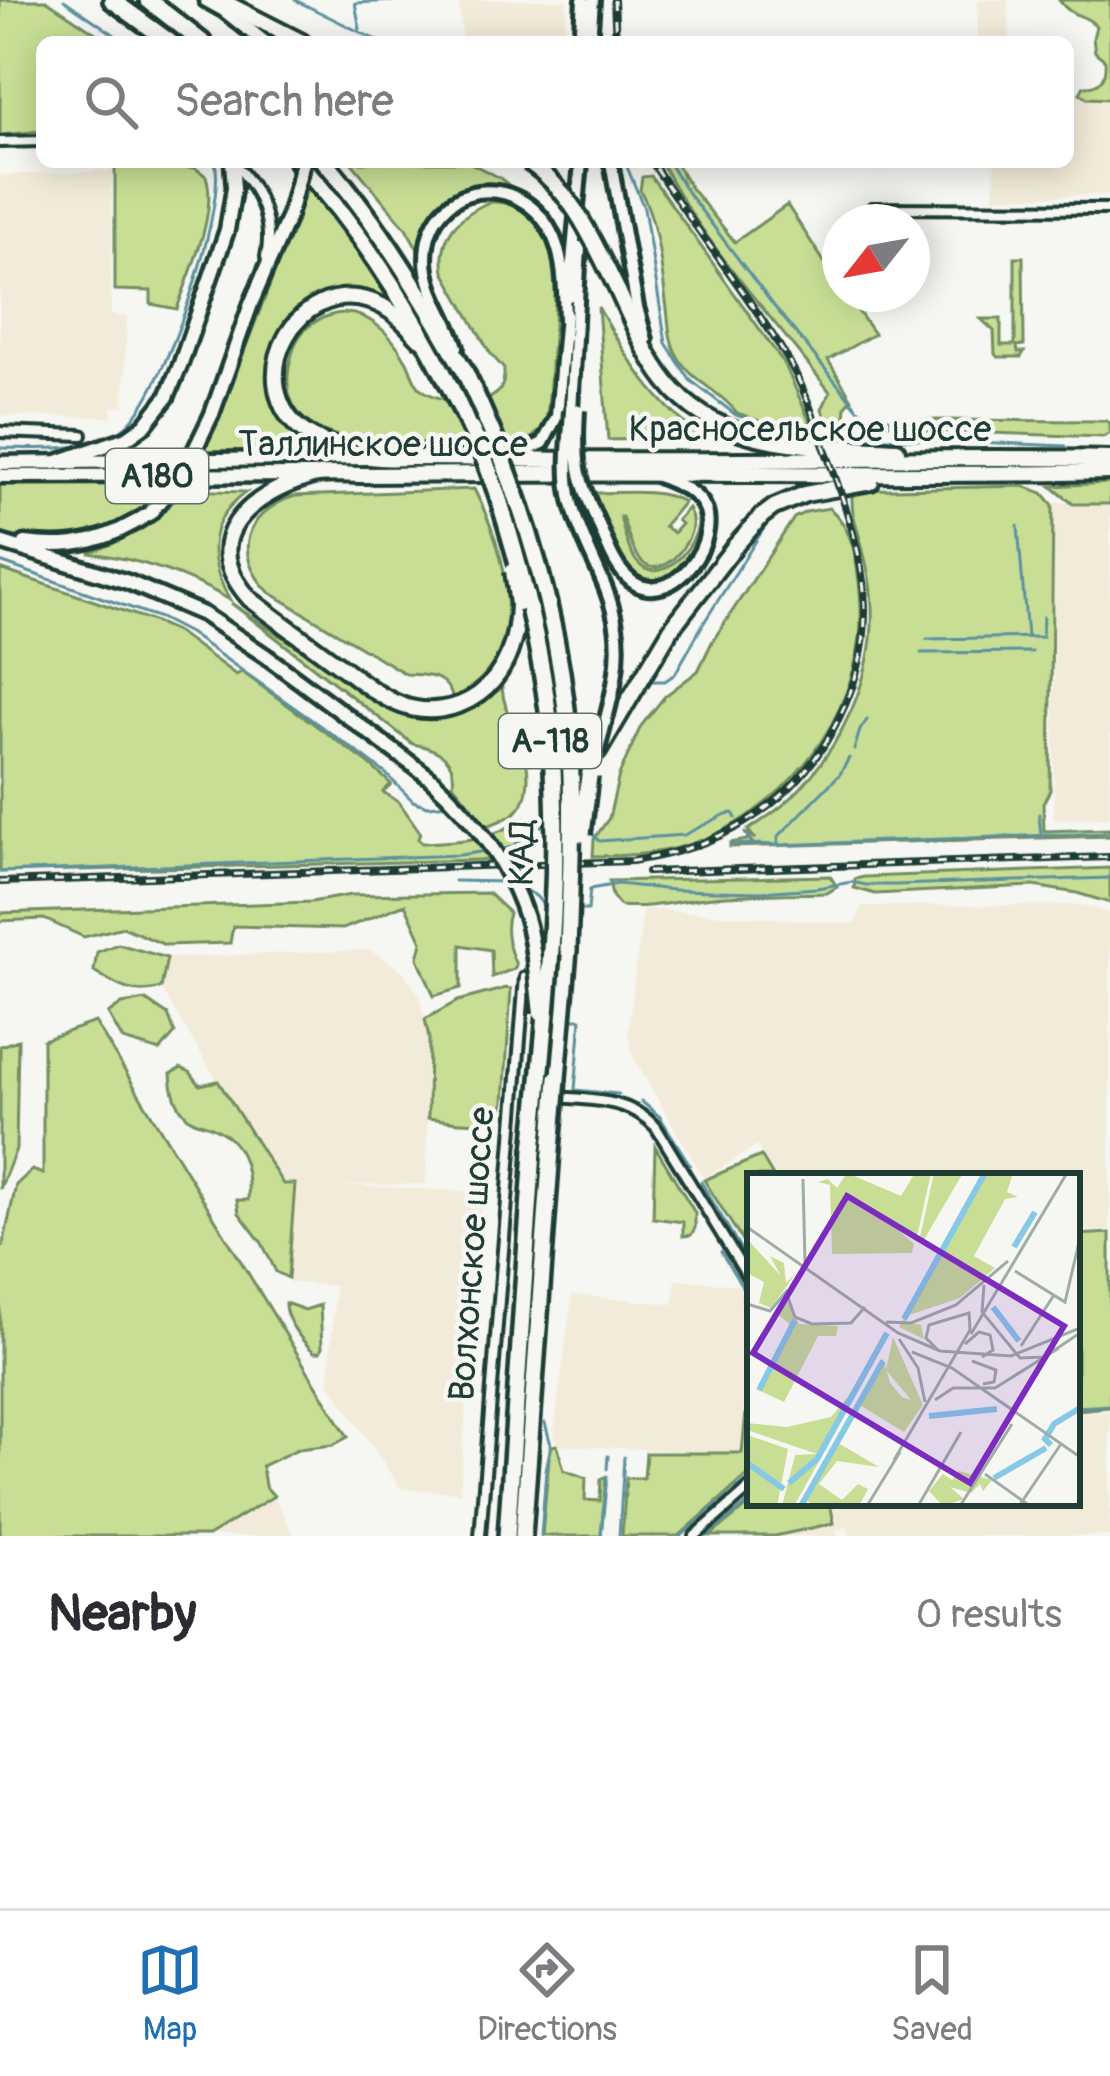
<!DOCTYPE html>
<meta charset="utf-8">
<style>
body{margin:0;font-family:Pangolin,sans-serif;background:#f7f7f7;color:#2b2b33}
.compass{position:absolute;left:822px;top:204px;width:108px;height:108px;border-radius:50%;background:#fff;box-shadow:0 6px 30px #0003;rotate:239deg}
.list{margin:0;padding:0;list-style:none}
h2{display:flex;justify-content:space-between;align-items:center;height:156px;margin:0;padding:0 48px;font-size:51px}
h2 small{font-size:39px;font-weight:400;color:#7c7c81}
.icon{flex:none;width:66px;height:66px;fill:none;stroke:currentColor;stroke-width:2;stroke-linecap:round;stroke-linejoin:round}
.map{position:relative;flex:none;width:1110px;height:1536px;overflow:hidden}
.search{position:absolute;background:#fff;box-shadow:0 6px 30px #0003;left:36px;right:36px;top:36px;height:132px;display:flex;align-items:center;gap:30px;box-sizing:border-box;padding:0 42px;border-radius:18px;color:#7c7c81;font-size:45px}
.sheet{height:372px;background:#fff}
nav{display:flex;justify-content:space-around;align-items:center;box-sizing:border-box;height:168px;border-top:3px solid #e1e1e2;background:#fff;font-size:33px;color:#7c7c81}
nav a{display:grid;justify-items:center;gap:6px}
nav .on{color:#1f6fb2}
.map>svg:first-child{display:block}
.built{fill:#f3ebd9}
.green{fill:#c7de94;stroke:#738e64;stroke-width:3}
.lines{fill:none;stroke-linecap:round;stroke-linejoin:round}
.stream{stroke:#5d919f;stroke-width:3}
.minor-casing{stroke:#1f3d34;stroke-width:16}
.secondary-casing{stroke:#1f3d34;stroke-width:20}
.primary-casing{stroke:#1f3d34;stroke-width:21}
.trunk-casing{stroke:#1f3d34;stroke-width:22}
.motorway-casing{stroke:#1f3d34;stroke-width:24}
.minor{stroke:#f6f6f2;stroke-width:8}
.secondary{stroke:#f6f6f2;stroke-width:10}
.primary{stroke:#f6f6f2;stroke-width:12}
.trunk{stroke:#f6f6f2;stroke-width:14}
.motorway{stroke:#f6f6f2;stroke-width:15}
.rail-casing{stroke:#1f3d34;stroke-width:8}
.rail{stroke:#f6f6f2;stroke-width:3;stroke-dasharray:9;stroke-linecap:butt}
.secondary-bridge-casing{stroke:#1f3d34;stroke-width:20;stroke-linecap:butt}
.primary-bridge-casing{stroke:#1f3d34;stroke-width:21;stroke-linecap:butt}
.trunk-bridge-casing{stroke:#1f3d34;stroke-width:22;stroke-linecap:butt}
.motorway-bridge-casing{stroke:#1f3d34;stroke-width:24;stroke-linecap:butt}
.secondary-bridge{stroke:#f6f6f2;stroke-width:10}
.primary-bridge{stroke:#f6f6f2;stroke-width:12}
.trunk-bridge{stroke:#f6f6f2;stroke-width:14}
.motorway-bridge{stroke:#f6f6f2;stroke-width:15}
.labels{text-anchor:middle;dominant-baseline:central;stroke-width:9;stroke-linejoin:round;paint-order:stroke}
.shield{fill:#f6f6f2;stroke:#60746d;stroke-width:3}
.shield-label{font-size:33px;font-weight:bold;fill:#1f3d34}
.street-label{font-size:36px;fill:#1f3d34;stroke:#f6f6f2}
.inset-river{fill:none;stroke:#86c9e7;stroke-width:6}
.inset-road{fill:none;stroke:#a0aca6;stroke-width:3}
.view{fill:#7b2cbf;fill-opacity:0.15;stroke:#7b2cbf;stroke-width:6}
.inset-edge{fill:none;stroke:#1f3d34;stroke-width:6}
</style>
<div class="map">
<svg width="1110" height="1536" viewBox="0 0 1110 1536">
<rect width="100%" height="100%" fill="#f6f6f2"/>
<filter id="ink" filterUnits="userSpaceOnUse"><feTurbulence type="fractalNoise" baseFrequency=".00833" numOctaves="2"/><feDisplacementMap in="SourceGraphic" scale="24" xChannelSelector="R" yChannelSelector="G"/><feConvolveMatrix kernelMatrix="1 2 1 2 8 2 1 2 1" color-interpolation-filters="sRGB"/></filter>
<g filter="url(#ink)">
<path class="built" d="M459,0H567L564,42H462Z
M978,0H1008L1010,42H978Z
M1068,91L1110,93V195L994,197L995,162H1068Z
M112,171L111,315L127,317L124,406H112V417L0,416V175Z
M1110,502V817L1054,820V503Z
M1081,905L1110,913V1230L1077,1232V1176H776L757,1146L704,1178L633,1057L628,1032L643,909L855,924L863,906Z
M370,950L403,971L419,995L429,1038L426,1184L338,1185L482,1192L460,1492L401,1489L329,1382L335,1286L288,1282L295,1185L283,1184L258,1148L161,988L167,958Z
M676,1279L738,1285L741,1288L746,1368L742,1454L557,1445L554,1431L572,1295L673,1304Z
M1110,1411V1536H850L847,1527L836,1530L837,1536H775L834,1524L830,1503H1077V1414Z
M274,1496L294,1536H208Z"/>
<path class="green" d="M0,0H46L109,42H42V131L0,135Z
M1059,0H1110V99L1087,98L1080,93L1084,86C1102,87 1106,76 1105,60L1095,52L1093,38L1096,26C1082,11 1075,21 1059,0Z
M351,162H468L500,178L516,191C478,178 461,188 437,218C427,230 422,238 421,255L406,228Z
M661,162H675L690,187L735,242L787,205L840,286V294H846L874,334L828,360L852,399L846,406L845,418L840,423L826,419L822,409L830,392C774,319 703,244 661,162Z
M115,166L195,168L206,176C218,213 189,273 177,309L151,304V291L115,290Z
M651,176L785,365L810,422C788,436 762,421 737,413C720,390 691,382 677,355C669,341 669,325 667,309C662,274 658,221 640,190L642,177Z
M309,185L346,227L405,314L366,296L300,311L283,329L274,351L275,398L328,450L205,451Z
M489,202C567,199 556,302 552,352C550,376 550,402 545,426L528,441L513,444C483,444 452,443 422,443C359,443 260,441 295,345C301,330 313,321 328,316C363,303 392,334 407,362C411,370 413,380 419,387C434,402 479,408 496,394C504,387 504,379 504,369L490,353L444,272C438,236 458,216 489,202Z
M1015,257H1023L1024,345L1017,346L1018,352H1024L1021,357H998L995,354L994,331L981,319H1001V345H1015Z
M598,307C627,358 655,404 704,438L608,440Z
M924,420L1106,421L1110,423V433L1103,437L907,430L908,426Z
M1110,483V504H1073L1051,486Z
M0,484H166C116,540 73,548 0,534Z
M1023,486L1043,493L1053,505L1050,790L1043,803L1044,831L1110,829V836L730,847V843L747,840L748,834L755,839L748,830C763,820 779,810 792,797C841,748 875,677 872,607C871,575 862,547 854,517C851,507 853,499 851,490Z
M474,489C500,540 526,617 489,669C480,682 467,690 453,699C446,674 428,675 406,674L269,592C231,554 245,512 295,496Z
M185,490L246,492C206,521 207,560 230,600C185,574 141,559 89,553C129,540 156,520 185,490Z
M594,493C623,493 659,488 684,502L664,526L673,533L681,524L677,520L688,508C691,515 693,519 692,527C690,545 662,580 643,563C632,553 627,530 622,517H620C624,531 628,552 638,563C660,588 696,547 698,523C698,515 696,511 692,504L695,503C696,506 702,517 703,520C709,555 659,605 629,571C620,562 616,549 611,537C604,523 596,508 594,493Z
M829,508C854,528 857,562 860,592C871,698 798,802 702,840C667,854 630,856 593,856L594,839L609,818L619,775L641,726L665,696L698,671L712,642L794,518L806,512Z
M0,569L153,621L176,631L236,675L242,672L368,763L391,784L383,792L399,802L420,832L418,839L422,843C463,841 488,841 524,819L521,859L0,872Z
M231,603L396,712C446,723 461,714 502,688C505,722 529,745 528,780C526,812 515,815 487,826L453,784C457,757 435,748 413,744Z
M1110,868V903L1077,893L1033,886L875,894L854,888L855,879L864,877Z
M830,876L837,887L827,893C789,894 751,894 713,897C680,900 654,909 620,906L612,896L609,881Z
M488,893L509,913C503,931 509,949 516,965L514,969L492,977L491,950L461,945V988L434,996L418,958L422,942L405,904L343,929L233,926L230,943L165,945L123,927L84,937L44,919L0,921V913L311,902L351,895Z
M118,944L167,958L161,988C134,997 117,986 94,971L97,952Z
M506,988L511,989L504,1102C501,1111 502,1116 493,1120C478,1126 444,1120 428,1118L429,1038L425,1019L458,1001Z
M146,1000L168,1015L175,1033L160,1051L123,1040L108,1014L122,1004Z
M95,1022L348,1437L333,1445L298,1449L262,1466L265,1486L274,1496L208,1536H0V1247L3,1246L16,1185L32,1170L43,1174V1040Z
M18,1040L16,1149L0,1189V1046Z
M181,1068L190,1072L200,1085L218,1081L283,1184H295L288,1278L276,1272L262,1243L239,1213L237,1200H248C250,1171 243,1141 214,1128C205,1123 196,1124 188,1117C175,1105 172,1090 171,1074Z
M655,1146L695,1213V1228L691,1235L683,1236V1222L653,1218Z
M761,1156L773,1176H750V1253L704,1180Z
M1110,1233V1407L1077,1410V1235Z
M743,1297L750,1303V1317H746L750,1328V1473L679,1536H622L626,1478H644L646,1453H742L750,1371Z
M285,1303L305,1310L320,1305L322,1348L320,1352H314C302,1341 284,1319 285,1303Z
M557,1445L564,1470L586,1478L585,1500L600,1501L601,1479L606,1477L601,1536H542L549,1457L552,1446Z
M751,1503H830L834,1523L775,1536H710Z"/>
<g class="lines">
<path class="stream" d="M64,0L125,42
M295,0L380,42
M360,29L355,3L414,0
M625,162L644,208L666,343L690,380L736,415L771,427
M668,162L688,193L777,310L858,409L869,417L889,418V424
M782,429L803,435
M844,436L1066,446
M0,448C40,448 92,454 125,427C163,397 227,208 215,162
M800,503L820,498
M1018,526L1027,637
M0,562L160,618L189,633L360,754L385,773L413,801L428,806L448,804
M927,639L1042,637L1043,617
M921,653L1032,652
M652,681H665L675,674L703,624L766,525L786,509
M854,750L860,730L867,720
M1039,814L1041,835
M588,829L599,841L684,835L726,814L733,813L736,818
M745,833L753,844L778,845L1110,833
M778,842V837L840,774L849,758
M730,845L752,844
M501,849C518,848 521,840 525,826H550
M0,872L460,855L486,851
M454,881L507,882
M524,891C534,892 540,899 544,908H548
M576,910H588L590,889L618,884L673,890L760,892L817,888L852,882L866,885H896L1110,878
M573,1019H581L575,1090L618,1094
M641,1101L660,1117L690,1165
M701,1182L750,1265
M721,1252L750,1300
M1077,1407L1110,1405
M607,1469L608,1456
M541,1536L546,1470L551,1445L545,1423
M601,1536L607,1476
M619,1536L624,1457
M681,1536L750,1478
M707,1536L750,1502"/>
<g class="minor-casing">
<path id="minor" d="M0,142L42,141
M233,162C258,188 274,221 266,257
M872,208L1110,209
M0,432L82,435
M557,1097C594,1100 629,1099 656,1127L750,1281
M480,1536L525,977
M695,1536L750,1488"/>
</g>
<g class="secondary-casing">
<path id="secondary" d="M580,42L583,0
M590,42L593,0
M611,162L637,307L646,340
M569,296L581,162
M457,347C448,317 426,292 426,259C426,179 523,167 554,238C565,264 564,293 565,321
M571,411L580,247
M511,458L543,443L557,416L566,315
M599,525C606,542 613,562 625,575C666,621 731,534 699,499C689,488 672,482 658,476"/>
</g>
<g class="primary-casing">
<path id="primary" d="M206,0L224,10L264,42
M212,414L251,304L288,218
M0,463L365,458
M55,463L127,438L145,425L167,397L181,363L227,230L234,188L232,162
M0,476L311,475
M0,542L128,582L203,614L266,656L429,777
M25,543C73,550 110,540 150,513"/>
</g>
<g class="trunk-casing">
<path id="trunk" d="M220,0L302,42
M618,291C632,321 645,354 666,381C721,452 816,445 897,450
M420,339C406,324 391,307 370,301C297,278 243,377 299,428C317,443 344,449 366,456C380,460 396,458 411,458C444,458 477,458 511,459C710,464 910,455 1110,459
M518,604C517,639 508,672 479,694C457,710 427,715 401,705C378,696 358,679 339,665C309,643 279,621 250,599C195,538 250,496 309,477C325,472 346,475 363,475C406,475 448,474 491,474C697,472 903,477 1110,472
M598,752L671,629L735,546L762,516L774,507L805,494L871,482"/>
</g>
<g class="motorway-casing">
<path id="motorway" d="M112,0L170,42
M148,0L202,42
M298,162C371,241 425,333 471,429
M325,162C380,225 423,298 464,370
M557,1078L568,950
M507,1536L533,1151
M523,1536L551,1150"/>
</g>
<use href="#minor" class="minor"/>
<use href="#secondary" class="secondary"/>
<use href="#primary" class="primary"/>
<use href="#trunk" class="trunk"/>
<use href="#motorway" class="motorway"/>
<g class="rail-casing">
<path id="rail" d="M614,0L616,42
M648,872L1110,857
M0,882L632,861C713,849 784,812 827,740C887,638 867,564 829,460C816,425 806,390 787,358C746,290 694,229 652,162"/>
</g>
<use href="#rail" class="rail"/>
<g class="secondary-bridge-casing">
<path id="secondary-bridge" d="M578,410C575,462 577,477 599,525
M571,411C569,442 564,474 572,504C582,546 610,583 616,626C623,669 607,712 597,754"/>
</g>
<g class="primary-bridge-casing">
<path id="primary-bridge" d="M288,218L303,162
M150,513L183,474L212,414
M429,777C472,816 509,862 526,918C535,948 536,982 540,1013"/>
</g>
<g class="trunk-bridge-casing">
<path id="trunk-bridge" d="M528,162C574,192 594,243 618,291
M513,571L518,604"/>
</g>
<g class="motorway-bridge-casing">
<path id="motorway-bridge" d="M464,370C525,497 566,635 571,776C573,834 570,892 568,950
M471,429C490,467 502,508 514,550C529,603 541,657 548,711C565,857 547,1007 533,1151
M582,834L589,776
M551,1150L557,1078"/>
</g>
<use href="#secondary-bridge" class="secondary-bridge"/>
<use href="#primary-bridge" class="primary-bridge"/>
<use href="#trunk-bridge" class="trunk-bridge"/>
<use href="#motorway-bridge" class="motorway-bridge"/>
</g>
</g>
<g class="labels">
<g class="shield">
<rect x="106" y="449" width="102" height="54" rx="9"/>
<rect x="499" y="714" width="102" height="54" rx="9"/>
</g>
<g class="shield-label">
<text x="157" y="476">A180</text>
<text x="550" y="741">А-118</text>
</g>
<g class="street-label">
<text x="810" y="429">Красносельское шоссе</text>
<text x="383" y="444">Таллинское шоссе</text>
<text transform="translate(522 853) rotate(-89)">КАД</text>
<text transform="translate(472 1254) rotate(-86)">Волхонское шоссе</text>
</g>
</g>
<g transform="translate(747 1173)">
<rect width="333" height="333" fill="#f6f6f2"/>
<path d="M100,0L154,23L168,0H184L169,68L141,48L167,71L165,80L85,81L83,12L71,9L81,6L90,15ZM187,0H216L175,70L172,69ZM238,0H266L260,19L271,24L258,26L227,83L248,95L213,125L162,142L158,149L174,152L177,166L152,154ZM0,66L34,103L23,83L37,90L39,110L49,100L24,135L12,130L17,109L0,100ZM37,121L52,151L91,153L89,163H71L37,229L11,217L44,152L31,142ZM146,164L176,232L157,259L111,231L98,254L136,185L143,210L155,224L164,227L139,197ZM121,200L47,333H35L48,282L70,281L0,257V250L40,254L84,244ZM0,262L41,276L30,333H0ZM91,270L132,294L90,288L72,311L95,327L111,311L121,316L112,333H68L59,327ZM212,298L245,307L236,318L233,311L224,320L203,314L217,326L196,333L182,318L196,301L205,307Z" fill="#c7de94"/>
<path class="inset-river" d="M267,74L288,39M246,134L272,168M157,146L238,0M12,217L48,147M182,243L250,236M304,272L298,266L307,251L333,235M0,290L37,316M247,305L299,275M42,310L70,286L140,160M54,333L136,188"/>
<path class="inset-road" d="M56,6L58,90M0,54L151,160L193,178L264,183L333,155M268,98L318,129L333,65M237,112L235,139L273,185L297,184L333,160M0,131L23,138L39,119L48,144L65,151L104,150L118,134M139,149L164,150L209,132L261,88M224,161L320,0M152,166L171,195L178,229M218,171L232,159L243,162L246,177L235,184M274,173L307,122M165,179L205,195L333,284M225,188L249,197L247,209L236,211M188,227L206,215H248L312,175M147,287L223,157L222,140L182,152L179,165L191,177M238,301L283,333M120,333L153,279M171,333L214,259M213,333L265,251M272,333L314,271"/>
<path class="view" d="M100,23L317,153L223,310L6,180Z"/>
<rect width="333" height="333" class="inset-edge"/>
</g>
</svg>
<svg class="compass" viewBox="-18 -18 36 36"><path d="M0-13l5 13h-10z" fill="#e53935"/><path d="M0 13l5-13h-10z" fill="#7c7c81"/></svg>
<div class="search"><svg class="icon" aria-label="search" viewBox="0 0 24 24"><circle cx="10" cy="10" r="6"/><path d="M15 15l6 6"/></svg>Search here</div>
</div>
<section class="sheet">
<h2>Nearby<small>0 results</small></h2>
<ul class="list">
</ul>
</section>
<nav>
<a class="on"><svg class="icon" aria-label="map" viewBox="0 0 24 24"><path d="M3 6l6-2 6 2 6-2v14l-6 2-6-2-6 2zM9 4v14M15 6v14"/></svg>Map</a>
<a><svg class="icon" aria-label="directions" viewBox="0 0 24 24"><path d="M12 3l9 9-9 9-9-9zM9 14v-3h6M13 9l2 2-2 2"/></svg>Directions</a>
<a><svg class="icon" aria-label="saved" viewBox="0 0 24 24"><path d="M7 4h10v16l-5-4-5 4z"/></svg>Saved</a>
</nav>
